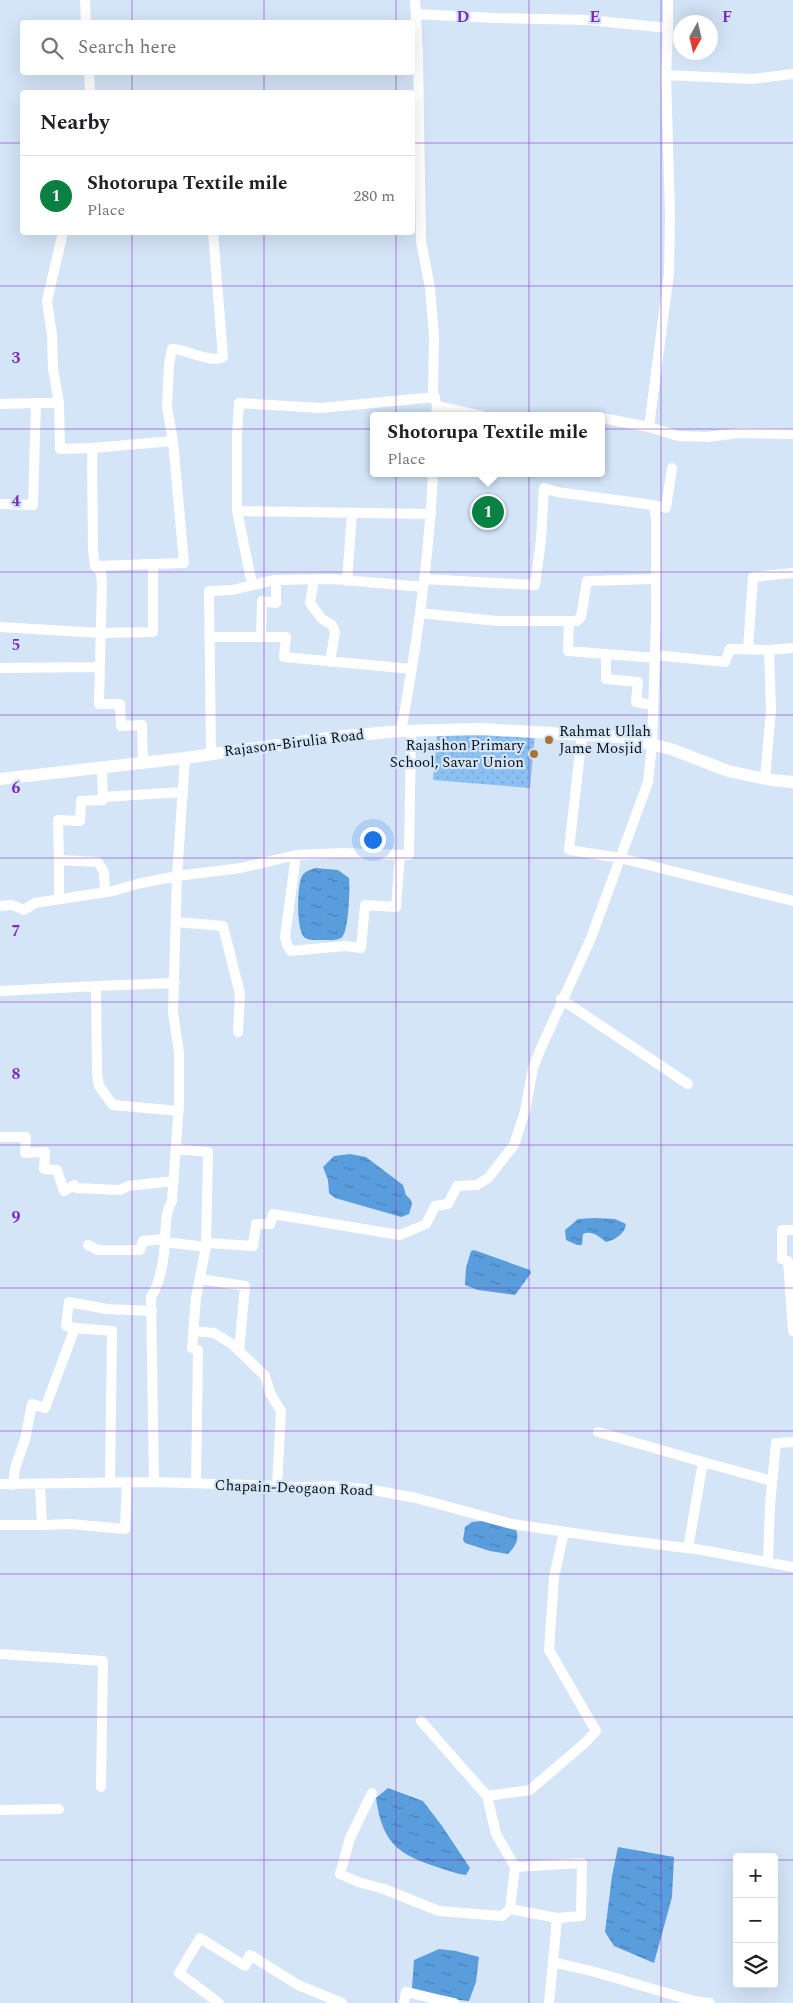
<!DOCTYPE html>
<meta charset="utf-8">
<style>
body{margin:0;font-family:Spectral,serif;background:#f2f2f2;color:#202124}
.controls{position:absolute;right:15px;bottom:15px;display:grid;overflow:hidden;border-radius:5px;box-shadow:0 5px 20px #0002}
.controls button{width:45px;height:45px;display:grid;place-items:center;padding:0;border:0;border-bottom:1px solid #e0e0e0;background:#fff;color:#202124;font:25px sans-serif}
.compass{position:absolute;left:673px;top:15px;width:45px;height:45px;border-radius:50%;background:#fff;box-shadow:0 5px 20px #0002;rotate:188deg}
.you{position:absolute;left:372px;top:839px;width:18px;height:18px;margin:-12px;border:4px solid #fff;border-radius:50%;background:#1a73e8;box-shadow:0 0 0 8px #1a73e833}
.badge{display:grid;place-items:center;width:32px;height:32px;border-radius:50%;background:#0b8043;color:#fff;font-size:16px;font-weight:700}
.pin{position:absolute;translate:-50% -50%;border:2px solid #fff;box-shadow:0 1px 5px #0006}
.popup{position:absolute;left:370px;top:412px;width:235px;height:65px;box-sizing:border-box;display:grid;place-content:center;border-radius:5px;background:#fff;filter:drop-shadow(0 1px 4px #0005);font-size:16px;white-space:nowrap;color:#757577}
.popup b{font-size:19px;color:#202124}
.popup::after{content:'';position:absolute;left:50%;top:100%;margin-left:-10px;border:10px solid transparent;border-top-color:#fff}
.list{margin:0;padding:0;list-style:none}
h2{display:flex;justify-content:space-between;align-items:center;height:65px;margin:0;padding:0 20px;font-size:21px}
h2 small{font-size:16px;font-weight:400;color:#757577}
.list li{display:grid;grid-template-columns:32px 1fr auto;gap:15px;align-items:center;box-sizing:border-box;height:80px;padding:0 20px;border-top:1px solid #e0e0e0}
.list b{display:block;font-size:19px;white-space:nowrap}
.list p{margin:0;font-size:16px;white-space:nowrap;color:#757577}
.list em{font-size:16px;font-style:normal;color:#757577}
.icon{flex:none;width:28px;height:28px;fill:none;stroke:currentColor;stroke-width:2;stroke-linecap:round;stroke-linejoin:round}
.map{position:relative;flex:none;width:793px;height:2003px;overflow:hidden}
.search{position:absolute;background:#fff;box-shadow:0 5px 20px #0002;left:20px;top:20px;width:395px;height:55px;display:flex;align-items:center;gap:12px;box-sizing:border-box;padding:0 18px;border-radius:5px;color:#757577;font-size:19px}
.panel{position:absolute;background:#fff;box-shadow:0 5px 20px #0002;left:20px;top:90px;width:395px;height:145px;border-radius:5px}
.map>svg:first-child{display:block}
.park{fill:url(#park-dots)}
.water{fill:url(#water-ripples)}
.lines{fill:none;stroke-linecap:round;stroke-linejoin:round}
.minor{stroke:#fff;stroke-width:10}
.tertiary{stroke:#fff;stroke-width:12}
.grid{fill:none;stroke:#7b2cbf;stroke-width:1;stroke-opacity:0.55}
.poi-dot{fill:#aa732f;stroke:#d4e5f7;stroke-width:2}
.labels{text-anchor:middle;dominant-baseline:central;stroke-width:4.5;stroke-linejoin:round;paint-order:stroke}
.poi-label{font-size:15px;fill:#0b1116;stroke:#d4e5f7;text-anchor:start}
.street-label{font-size:15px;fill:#0b1116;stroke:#d4e5f7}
.grid-label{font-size:16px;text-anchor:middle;font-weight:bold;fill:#7b2cbf;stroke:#d4e5f7;stroke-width:4.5;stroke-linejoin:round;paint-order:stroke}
</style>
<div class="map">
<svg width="793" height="2003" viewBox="0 0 793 2003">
<defs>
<pattern id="park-dots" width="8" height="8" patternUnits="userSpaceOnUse" patternTransform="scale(1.25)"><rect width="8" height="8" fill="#8bc0f3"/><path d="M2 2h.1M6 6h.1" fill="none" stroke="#77a4d0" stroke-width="1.8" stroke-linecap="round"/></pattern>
<pattern id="water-ripples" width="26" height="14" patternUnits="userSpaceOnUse" patternTransform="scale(1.25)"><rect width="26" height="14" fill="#5a9ddd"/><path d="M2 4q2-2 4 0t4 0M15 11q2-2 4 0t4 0" fill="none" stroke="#497fb2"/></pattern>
</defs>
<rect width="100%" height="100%" fill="#d4e5f7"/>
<path class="park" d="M438,727L535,735L530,788L433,780Z"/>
<path class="water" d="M315,868L338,870L349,878C350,887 349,934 341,938C336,941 328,940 322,940C317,940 308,941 304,937C296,929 297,885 302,876C305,871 310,870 315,868Z
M350,1154L366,1157L403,1185L406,1195L411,1200L412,1204L409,1214L401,1217L391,1214L335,1198L329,1193L328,1180L323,1167L334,1156Z
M595,1218L615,1219L626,1224C625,1234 615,1240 606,1242C599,1237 592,1230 583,1234L582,1245H577L566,1240L565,1230L578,1219Z
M474,1250L530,1270L531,1273L515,1295L478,1290L465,1285L466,1268L471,1251Z
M482,1521L516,1530C520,1539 515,1547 508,1554L490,1551L465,1543L463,1540L465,1527L472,1522Z
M388,1788L423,1801L442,1826L470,1868L466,1875C456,1874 447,1870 437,1867C396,1854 382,1841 376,1798Z
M618,1847L674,1857L672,1897L654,1963L614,1946L605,1932L612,1876Z
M439,1949L456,1951L479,1957L476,1982L469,2001L451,1999L412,1988L414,1960Z"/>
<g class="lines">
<path class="minor" d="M85,0L86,22
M415,0L418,55L421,241L430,288L434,336L433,392L437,406L482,416
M416,14L494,18L588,20L668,28L666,75
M668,28V0
M89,72L90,92
M63,232L47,301L52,335L53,369L59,403L60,449L92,448L93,551L95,566L184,563L173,441L167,407L169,364L172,349C186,349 212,364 223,357L213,232
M36,403H59
M0,404L36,403L33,505L0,504
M436,416L437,406
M602,418L649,427L678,436L707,437L738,433L793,434
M649,427L669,273L670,216L666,75L752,79L793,74
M92,448L173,441
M653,505L666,508L672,468
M237,511L252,584
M431,514L237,511V434L239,403L321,408L435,397
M95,566L101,572L102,583L99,704H120L121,726L142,725L143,763
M276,580V603L262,601L261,637H286L284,657L412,669
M314,580L310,603L322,619L332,625L335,632L330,662
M347,581L352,513
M420,613L497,621H577L581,617L587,581L656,579
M569,621L568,651L655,658
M0,627L101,633L153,632V564
M209,637H261
M748,649L753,577L793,573
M769,650L793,648
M606,654V679L638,682L636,702L653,705
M655,655L725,662L730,649L769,650L771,710L765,779
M0,668L100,667
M401,731C417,645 429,560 433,473
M582,734L569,850L620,858L793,901
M211,754L209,591L232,590L274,580L333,579L423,587
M102,768L103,800L81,801L80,821L58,820L59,860L98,862L104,872L105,892
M103,797L183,792
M296,855L285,937L288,947L291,951L345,946L361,948L365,905L396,907L400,855
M59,899V860
M0,906L12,905L24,910L35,903L113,891L137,884L177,876L241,868L296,855L342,853L409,855L411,731
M177,922L223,926L240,994L238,1032
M96,986L175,983
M0,991L96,986L97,1074L99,1086L113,1105L179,1111
M561,999L688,1084
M0,1137H26L25,1153L45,1152L44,1169L57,1170L64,1191L74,1185L76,1188L120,1190L128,1186L174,1181
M176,1149L208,1152L206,1246L196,1298L192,1348L198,1350L196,1483
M793,1230H782V1259L788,1261L793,1331
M165,1242L206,1247
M207,1243L253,1246L256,1224H270L273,1214L400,1235L426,1224L435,1206L448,1204L457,1186L477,1185L488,1178L514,1145L525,1111L533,1068L541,1048L591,938L648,782L652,745L656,621V517L653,505L557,492L544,488L541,540L535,585L424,579
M88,1245L98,1250H140L143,1241L165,1239
M200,1279L245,1286L239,1351
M75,1328L66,1326L69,1302L106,1309L152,1311
M194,1331L214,1333L232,1344L265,1376L270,1393L281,1411L277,1486
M598,1432L703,1462
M154,1482L151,1297C161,1282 164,1258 165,1240C166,1227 165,1213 172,1201L179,1103V1053L173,1012L177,876L185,758
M0,1484L154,1482L306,1487L334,1486L373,1490L416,1498L512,1524L614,1539L702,1550L793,1567
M13,1485L15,1468L25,1440L32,1404L45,1408L75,1328L112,1331L110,1482
M40,1485L42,1525L70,1524L125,1529L127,1482
M0,1525H42
M564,1532L554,1577L549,1650L596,1731L586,1742L530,1790L487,1796L496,1834L515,1867L510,1909L557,1918L553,1962L595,1972L694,2001L710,2003
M688,1548L703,1462L772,1481
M768,1562L770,1505L776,1443L793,1442
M0,1654L103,1661L101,1787
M421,1721L487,1796
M372,1793L350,1838L340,1874L358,1882L384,1889L439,1911L502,1916L510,1909
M0,1810L59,1809
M515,1867L582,1863L581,1916L557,1918
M219,2003L179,1973L200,1938L245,1966L250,1955L298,1985L342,2003
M404,2003L406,1992L454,2003
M549,2003L553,1962"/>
<path class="tertiary" d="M0,779L185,758L335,737L401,731L480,729L620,737L671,749L728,771L771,780L793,782"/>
</g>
<path class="grid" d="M132,0V22M264,0V22M396,0V22M529,0V2003M661,0V2003M132,72V92M264,72V92M396,72V92M0,143H22M412,143H793M132,232V2003M264,232V2003M396,232V2003M0,286H793M0,429H793M0,572H793M0,715H793M0,858H793M0,1002H793M0,1145H793M0,1288H793M0,1431H793M0,1574H793M0,1717H793M0,1860H737M774,1860H793"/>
<g class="poi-dot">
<circle cx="549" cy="740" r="5"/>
<circle cx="534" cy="754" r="5"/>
</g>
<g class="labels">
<g class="poi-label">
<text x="559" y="731">Rahmat Ullah<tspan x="559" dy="17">Jame Mosjid</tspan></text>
<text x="524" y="745" text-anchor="end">Rajashon Primary<tspan x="524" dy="17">School, Savar Union</tspan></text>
</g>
<g class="street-label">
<text transform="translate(294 743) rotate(-7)">Rajason-Birulia Road</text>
<text transform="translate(294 1488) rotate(2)">Chapain-Deogaon Road</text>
</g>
</g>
<g class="grid-label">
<text x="463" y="22">D</text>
<text x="595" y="22">E</text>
<text x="727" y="22">F</text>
<text x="16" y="363">3</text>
<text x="16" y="506">4</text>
<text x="16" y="650">5</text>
<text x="16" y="793">6</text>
<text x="16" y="936">7</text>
<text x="16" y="1079">8</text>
<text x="16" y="1222">9</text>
</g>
</svg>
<div class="controls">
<button>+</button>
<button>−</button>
<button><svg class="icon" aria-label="layers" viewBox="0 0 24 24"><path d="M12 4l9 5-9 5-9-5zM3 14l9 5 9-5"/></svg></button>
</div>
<svg class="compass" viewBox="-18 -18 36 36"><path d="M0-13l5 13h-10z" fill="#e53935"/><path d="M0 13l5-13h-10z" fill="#757577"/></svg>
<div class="you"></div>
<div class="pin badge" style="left:488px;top:512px">1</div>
<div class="popup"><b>Shotorupa Textile mile</b>Place</div>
<div class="search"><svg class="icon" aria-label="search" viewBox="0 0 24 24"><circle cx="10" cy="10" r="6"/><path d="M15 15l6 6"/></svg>Search here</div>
<section class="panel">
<h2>Nearby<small></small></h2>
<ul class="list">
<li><span class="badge">1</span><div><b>Shotorupa Textile mile</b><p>Place</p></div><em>280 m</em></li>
</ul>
</section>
</div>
